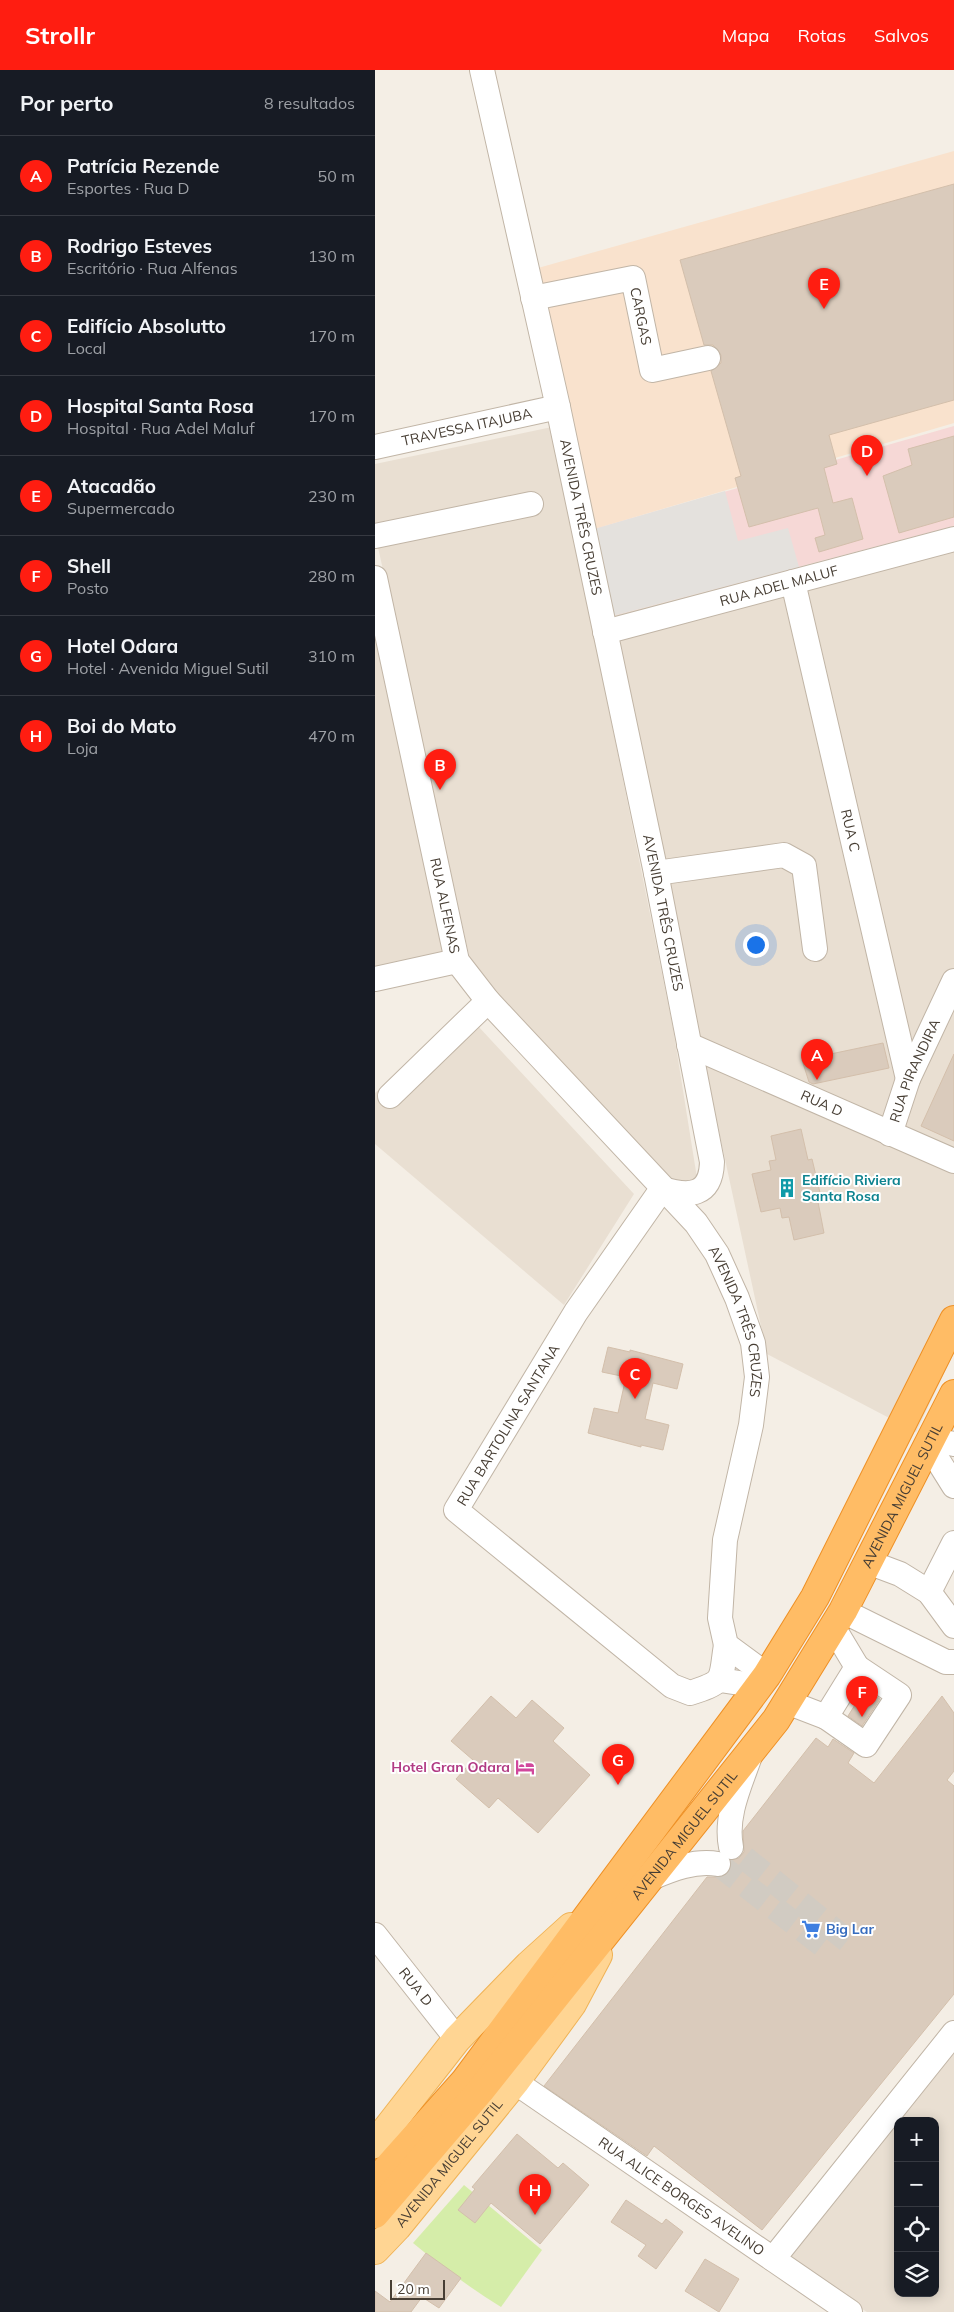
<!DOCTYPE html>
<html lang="pt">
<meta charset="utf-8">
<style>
body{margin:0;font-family:Mulish,sans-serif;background:#20242c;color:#f1f3f6}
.controls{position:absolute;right:15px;bottom:15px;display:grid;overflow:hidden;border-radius:10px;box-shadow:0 2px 12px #0003}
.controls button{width:45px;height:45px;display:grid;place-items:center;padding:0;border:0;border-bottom:1px solid #363941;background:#171b24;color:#f1f3f6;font:25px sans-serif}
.scale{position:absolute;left:15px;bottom:12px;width:55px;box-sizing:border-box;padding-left:5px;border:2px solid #473e34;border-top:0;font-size:14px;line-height:18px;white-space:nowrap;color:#473e34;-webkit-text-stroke:4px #fff;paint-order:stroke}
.you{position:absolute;left:380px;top:874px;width:18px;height:18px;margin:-12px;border:4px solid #fff;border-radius:50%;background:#1a73e8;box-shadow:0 0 0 8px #1a73e833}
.badge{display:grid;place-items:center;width:32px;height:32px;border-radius:50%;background:#ff1d11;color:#fff;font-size:16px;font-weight:700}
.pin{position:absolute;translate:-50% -41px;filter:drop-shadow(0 1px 2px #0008)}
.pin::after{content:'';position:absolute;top:26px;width:18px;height:15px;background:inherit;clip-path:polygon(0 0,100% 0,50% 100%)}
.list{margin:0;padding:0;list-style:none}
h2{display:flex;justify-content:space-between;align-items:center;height:65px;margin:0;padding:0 20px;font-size:21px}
h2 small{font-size:16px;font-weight:400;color:#9ea1a6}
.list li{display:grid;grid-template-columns:32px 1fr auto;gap:15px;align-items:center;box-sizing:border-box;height:80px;padding:0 20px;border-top:1px solid #363941}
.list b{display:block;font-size:19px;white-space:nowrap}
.list p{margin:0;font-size:16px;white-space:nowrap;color:#9ea1a6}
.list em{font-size:16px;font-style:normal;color:#9ea1a6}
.icon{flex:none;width:28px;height:28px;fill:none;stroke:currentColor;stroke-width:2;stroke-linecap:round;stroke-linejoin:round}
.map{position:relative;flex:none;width:579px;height:2242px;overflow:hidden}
header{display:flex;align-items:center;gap:30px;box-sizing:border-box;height:70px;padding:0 25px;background:#ff1d11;color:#fff}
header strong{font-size:24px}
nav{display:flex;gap:28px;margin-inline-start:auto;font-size:18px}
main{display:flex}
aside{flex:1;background:#171b24}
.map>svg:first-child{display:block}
.residential{fill:#e9dfd2;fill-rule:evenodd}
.commercial{fill:#f9e2cd}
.medical{fill:#f6d8d6}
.green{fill:#d5eda9}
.parking{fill:#e4e1dd}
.building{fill:#dacbbc;stroke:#d3bfab}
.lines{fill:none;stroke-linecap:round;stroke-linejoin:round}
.minor-tunnel{stroke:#d1cbc2;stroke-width:24;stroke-dasharray:24 12;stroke-linecap:butt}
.minor-casing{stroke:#c1b5a6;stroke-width:26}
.major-casing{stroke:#f0b356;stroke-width:30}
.highway-casing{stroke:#ee9025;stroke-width:30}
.minor{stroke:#fff;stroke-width:24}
.major{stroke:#ffd593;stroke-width:28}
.highway{stroke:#ffbc65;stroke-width:28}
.labels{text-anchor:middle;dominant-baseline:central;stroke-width:4;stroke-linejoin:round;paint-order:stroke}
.street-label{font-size:14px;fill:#473e34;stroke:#fff}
.culture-label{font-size:14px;font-weight:bold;fill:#0d838f;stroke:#fff;text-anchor:start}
.hotel-label{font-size:14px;font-weight:bold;fill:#b23c85;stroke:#fff;text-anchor:end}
.shop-label{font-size:14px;font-weight:bold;fill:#366cbe;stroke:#fff;text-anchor:start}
</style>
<header>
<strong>Strollr</strong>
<nav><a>Mapa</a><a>Rotas</a><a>Salvos</a></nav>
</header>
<main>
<aside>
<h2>Por perto<small>8 resultados</small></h2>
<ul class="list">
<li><span class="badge">A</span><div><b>Patrícia Rezende</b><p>Esportes · Rua D</p></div><em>50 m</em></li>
<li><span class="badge">B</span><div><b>Rodrigo Esteves</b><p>Escritório · Rua Alfenas</p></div><em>130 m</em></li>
<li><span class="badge">C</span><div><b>Edifício Absolutto</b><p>Local</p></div><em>170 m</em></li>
<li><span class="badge">D</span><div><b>Hospital Santa Rosa</b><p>Hospital · Rua Adel Maluf</p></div><em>170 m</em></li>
<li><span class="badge">E</span><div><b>Atacadão</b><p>Supermercado</p></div><em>230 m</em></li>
<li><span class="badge">F</span><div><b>Shell</b><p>Posto</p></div><em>280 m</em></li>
<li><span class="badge">G</span><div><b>Hotel Odara</b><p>Hotel · Avenida Miguel Sutil</p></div><em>310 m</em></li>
<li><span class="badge">H</span><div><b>Boi do Mato</b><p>Loja</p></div><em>470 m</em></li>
</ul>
</aside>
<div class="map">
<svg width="579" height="2242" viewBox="0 0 579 2242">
<rect width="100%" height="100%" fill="#f4eee5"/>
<path class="residential" d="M177,357L298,958L322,1108L303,1118L96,894L0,464V394Z
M579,456V1283L541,1362L392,1284L233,547Z
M0,558L69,885L0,900Z
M90,942L259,1124L189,1235L0,1074V1023Z
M579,1973V2242H492L409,2190ZM523,2051H560V2223H523Z"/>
<path class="commercial" d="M579,81V353L216,460L163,198Z"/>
<path class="medical" d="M579,356V456L233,547L216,460Z"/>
<path class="green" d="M89,2115L167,2180L126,2237C95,2218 66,2196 38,2173Z"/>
<path class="parking" d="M350,421L363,471L413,458L424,497L233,547L216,460Z"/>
<path class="building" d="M579,114V330L454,365L462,394L449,398L458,433L477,428L488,469L444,482L440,468L450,465L443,438L374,457L360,408L366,406L336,301L346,293V285L338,275H329L305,190Z
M579,366V447L524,463L508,406L537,395L533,379Z
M508,973L514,998L438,1014L434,1012L427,990Z
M579,984V1071L546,1056Z
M426,1059L433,1090L437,1089L447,1131L443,1132L449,1163L419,1170L414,1147L407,1148L405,1138L386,1142L377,1104L396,1100L394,1091L401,1090L396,1066Z
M233,1277L255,1282V1280L308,1294L302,1319L278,1313L270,1349L294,1355L288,1380L266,1375V1377L213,1363L219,1338L243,1343L251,1307L227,1302Z
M490,1619L505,1629L487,1656L473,1646Z
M116,1626L141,1648L157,1630L189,1658L178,1671L215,1705L163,1763L123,1728L114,1738L81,1709L98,1690L76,1671Z
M567,1626L579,1643V1701L572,1710L579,1716V1924L387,2160L279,2076L272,2086L169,2016L332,1807H348L354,1802L356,1790L364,1788L369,1782L368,1761L441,1668L453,1677L458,1669L479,1683L473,1693L499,1713Z
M142,2064L183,2098L188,2093L214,2115L165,2174L116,2133L100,2153L83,2140L100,2119L97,2117Z
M251,2130L287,2154L291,2149L308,2162L281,2199L263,2186L271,2175L236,2152Z
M51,2183L86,2208L64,2238L47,2227L36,2242H0V2221L15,2232Z
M330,2189L364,2209L344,2242L310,2221Z"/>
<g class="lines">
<path class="minor-tunnel" d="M343,1794L451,1878L463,1863L356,1777"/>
<g class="minor-casing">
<g id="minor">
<path id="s1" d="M107,0L183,337L281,803L337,1092C336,1126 315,1127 287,1119"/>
<path id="s2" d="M158,228L258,208L277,300L333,288"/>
<path id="s3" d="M0,377L183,337"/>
<path d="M0,466L156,434"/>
<path id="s4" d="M0,508L82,891L113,931L321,1153L342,1184L362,1228L378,1273L382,1307L376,1355L350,1470L345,1548L351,1575L392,1605"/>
<path id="s5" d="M418,512L533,1009"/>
<path id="s6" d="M230,562L579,469"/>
<path d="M281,803L409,785L429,796L440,879"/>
<path d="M0,909L82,891"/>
<path id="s7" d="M314,975L579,1091"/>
<path d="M15,1026L113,931"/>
<path id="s8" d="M515,1064L533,1009L579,911"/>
<path d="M287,1119L201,1242L81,1440L297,1616L315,1623C352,1611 345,1611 351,1575"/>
<path d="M557,1370L579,1374"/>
<path d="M554,1376L579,1416"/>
<path d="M493,1492L525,1504L554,1522L579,1556"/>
<path d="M554,1522L579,1473"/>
<path d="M468,1541L571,1592H579"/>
<path d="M345,1610L384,1616"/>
<path d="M412,1632L451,1647L482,1597L458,1557"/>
<path d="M451,1647L491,1675L524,1625L482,1597"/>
<path d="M356,1777C350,1747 364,1717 374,1689"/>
<path d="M276,1808C297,1799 320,1790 343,1794"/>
<path id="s9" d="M0,1865L82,1969"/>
<path id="s10" d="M140,2012L475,2242"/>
<path d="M398,2189L579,1963"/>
</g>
</g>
<g class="major-casing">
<g id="major">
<path d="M0,2074L82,1969L154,1895L196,1857"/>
<path id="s11" d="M0,2180L22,2157L140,2012L197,1934L223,1885"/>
</g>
</g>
<g class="highway-casing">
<g id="highway">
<path d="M0,2112L90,2011L392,1605L440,1527L579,1250"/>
<path id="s12" d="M0,2144L105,2021L401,1650L468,1541L579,1324"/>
</g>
</g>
<use href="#minor" class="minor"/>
<use href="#major" class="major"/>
<use href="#highway" class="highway"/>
</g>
<defs>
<g id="building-bare" transform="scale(1.5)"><path d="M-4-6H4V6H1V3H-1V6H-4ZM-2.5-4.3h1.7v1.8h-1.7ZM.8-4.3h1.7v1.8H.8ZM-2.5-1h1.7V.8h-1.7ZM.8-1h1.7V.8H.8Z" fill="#0f9aa8" stroke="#fff" stroke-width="2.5" paint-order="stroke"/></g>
<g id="hotel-bare" transform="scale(1.5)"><path d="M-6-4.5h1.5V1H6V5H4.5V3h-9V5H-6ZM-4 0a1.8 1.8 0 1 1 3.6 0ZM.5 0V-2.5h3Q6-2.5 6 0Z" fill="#d1479c" stroke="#fff" stroke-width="2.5" paint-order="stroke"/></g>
<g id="supermarket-bare" transform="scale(1.5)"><path d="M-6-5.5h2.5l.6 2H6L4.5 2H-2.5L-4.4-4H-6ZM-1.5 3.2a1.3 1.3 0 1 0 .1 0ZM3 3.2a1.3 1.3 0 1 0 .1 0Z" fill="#3f7fe0" stroke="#fff" stroke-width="2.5" paint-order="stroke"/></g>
</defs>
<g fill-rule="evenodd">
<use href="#building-bare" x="412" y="1118"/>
<use href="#hotel-bare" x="150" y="1697"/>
<use href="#supermarket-bare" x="436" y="1859"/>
</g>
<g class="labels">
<g class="street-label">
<text stroke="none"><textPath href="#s2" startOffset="141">CARGAS</textPath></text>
<text stroke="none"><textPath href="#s3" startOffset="94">TRAVESSA ITAJUBA</textPath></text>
<text stroke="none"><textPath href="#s1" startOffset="458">AVENIDA TRÊS CRUZES</textPath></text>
<text stroke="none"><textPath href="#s6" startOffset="180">RUA ADEL MALUF</textPath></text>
<text stroke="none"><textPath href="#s5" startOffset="255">RUA C</textPath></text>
<text stroke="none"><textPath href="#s4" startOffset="335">RUA ALFENAS</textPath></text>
<text stroke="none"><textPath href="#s1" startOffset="862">AVENIDA TRÊS CRUZES</textPath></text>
<text stroke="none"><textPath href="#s8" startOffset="68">RUA PIRANDIRA</textPath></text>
<text stroke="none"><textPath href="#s7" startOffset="145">RUA D</textPath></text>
<text stroke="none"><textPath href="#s4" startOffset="855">AVENIDA TRÊS CRUZES</textPath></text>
<text transform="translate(133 1355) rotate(-59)">RUA BARTOLINA SANTANA</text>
<text stroke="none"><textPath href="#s12" startOffset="894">AVENIDA MIGUEL SUTIL</textPath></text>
<text stroke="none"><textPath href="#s12" startOffset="489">AVENIDA MIGUEL SUTIL</textPath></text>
<text stroke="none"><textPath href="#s9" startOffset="66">RUA D</textPath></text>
<text stroke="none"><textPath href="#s11" startOffset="114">AVENIDA MIGUEL SUTIL</textPath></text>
<text stroke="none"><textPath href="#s10" startOffset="202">RUA ALICE BORGES AVELINO</textPath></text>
</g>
<g class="culture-label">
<text x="427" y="1110">Edifício Riviera<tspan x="427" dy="16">Santa Rosa</tspan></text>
</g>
<g class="hotel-label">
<text x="135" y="1697">Hotel Gran Odara</text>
</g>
<g class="shop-label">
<text x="451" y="1859">Big Lar</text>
</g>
</g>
</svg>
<div class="controls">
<button>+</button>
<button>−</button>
<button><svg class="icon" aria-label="locate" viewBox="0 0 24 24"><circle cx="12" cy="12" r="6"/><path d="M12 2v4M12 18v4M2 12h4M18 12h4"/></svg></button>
<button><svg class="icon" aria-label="layers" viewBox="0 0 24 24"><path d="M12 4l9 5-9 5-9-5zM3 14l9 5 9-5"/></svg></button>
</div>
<div class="scale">20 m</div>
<div class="you"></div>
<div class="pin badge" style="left:442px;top:1010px">A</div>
<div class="pin badge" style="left:65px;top:720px">B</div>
<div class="pin badge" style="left:260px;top:1329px">C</div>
<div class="pin badge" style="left:492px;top:406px">D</div>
<div class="pin badge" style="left:449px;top:239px">E</div>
<div class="pin badge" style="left:487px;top:1647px">F</div>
<div class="pin badge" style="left:243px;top:1715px">G</div>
<div class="pin badge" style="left:160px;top:2145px">H</div>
</div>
</main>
